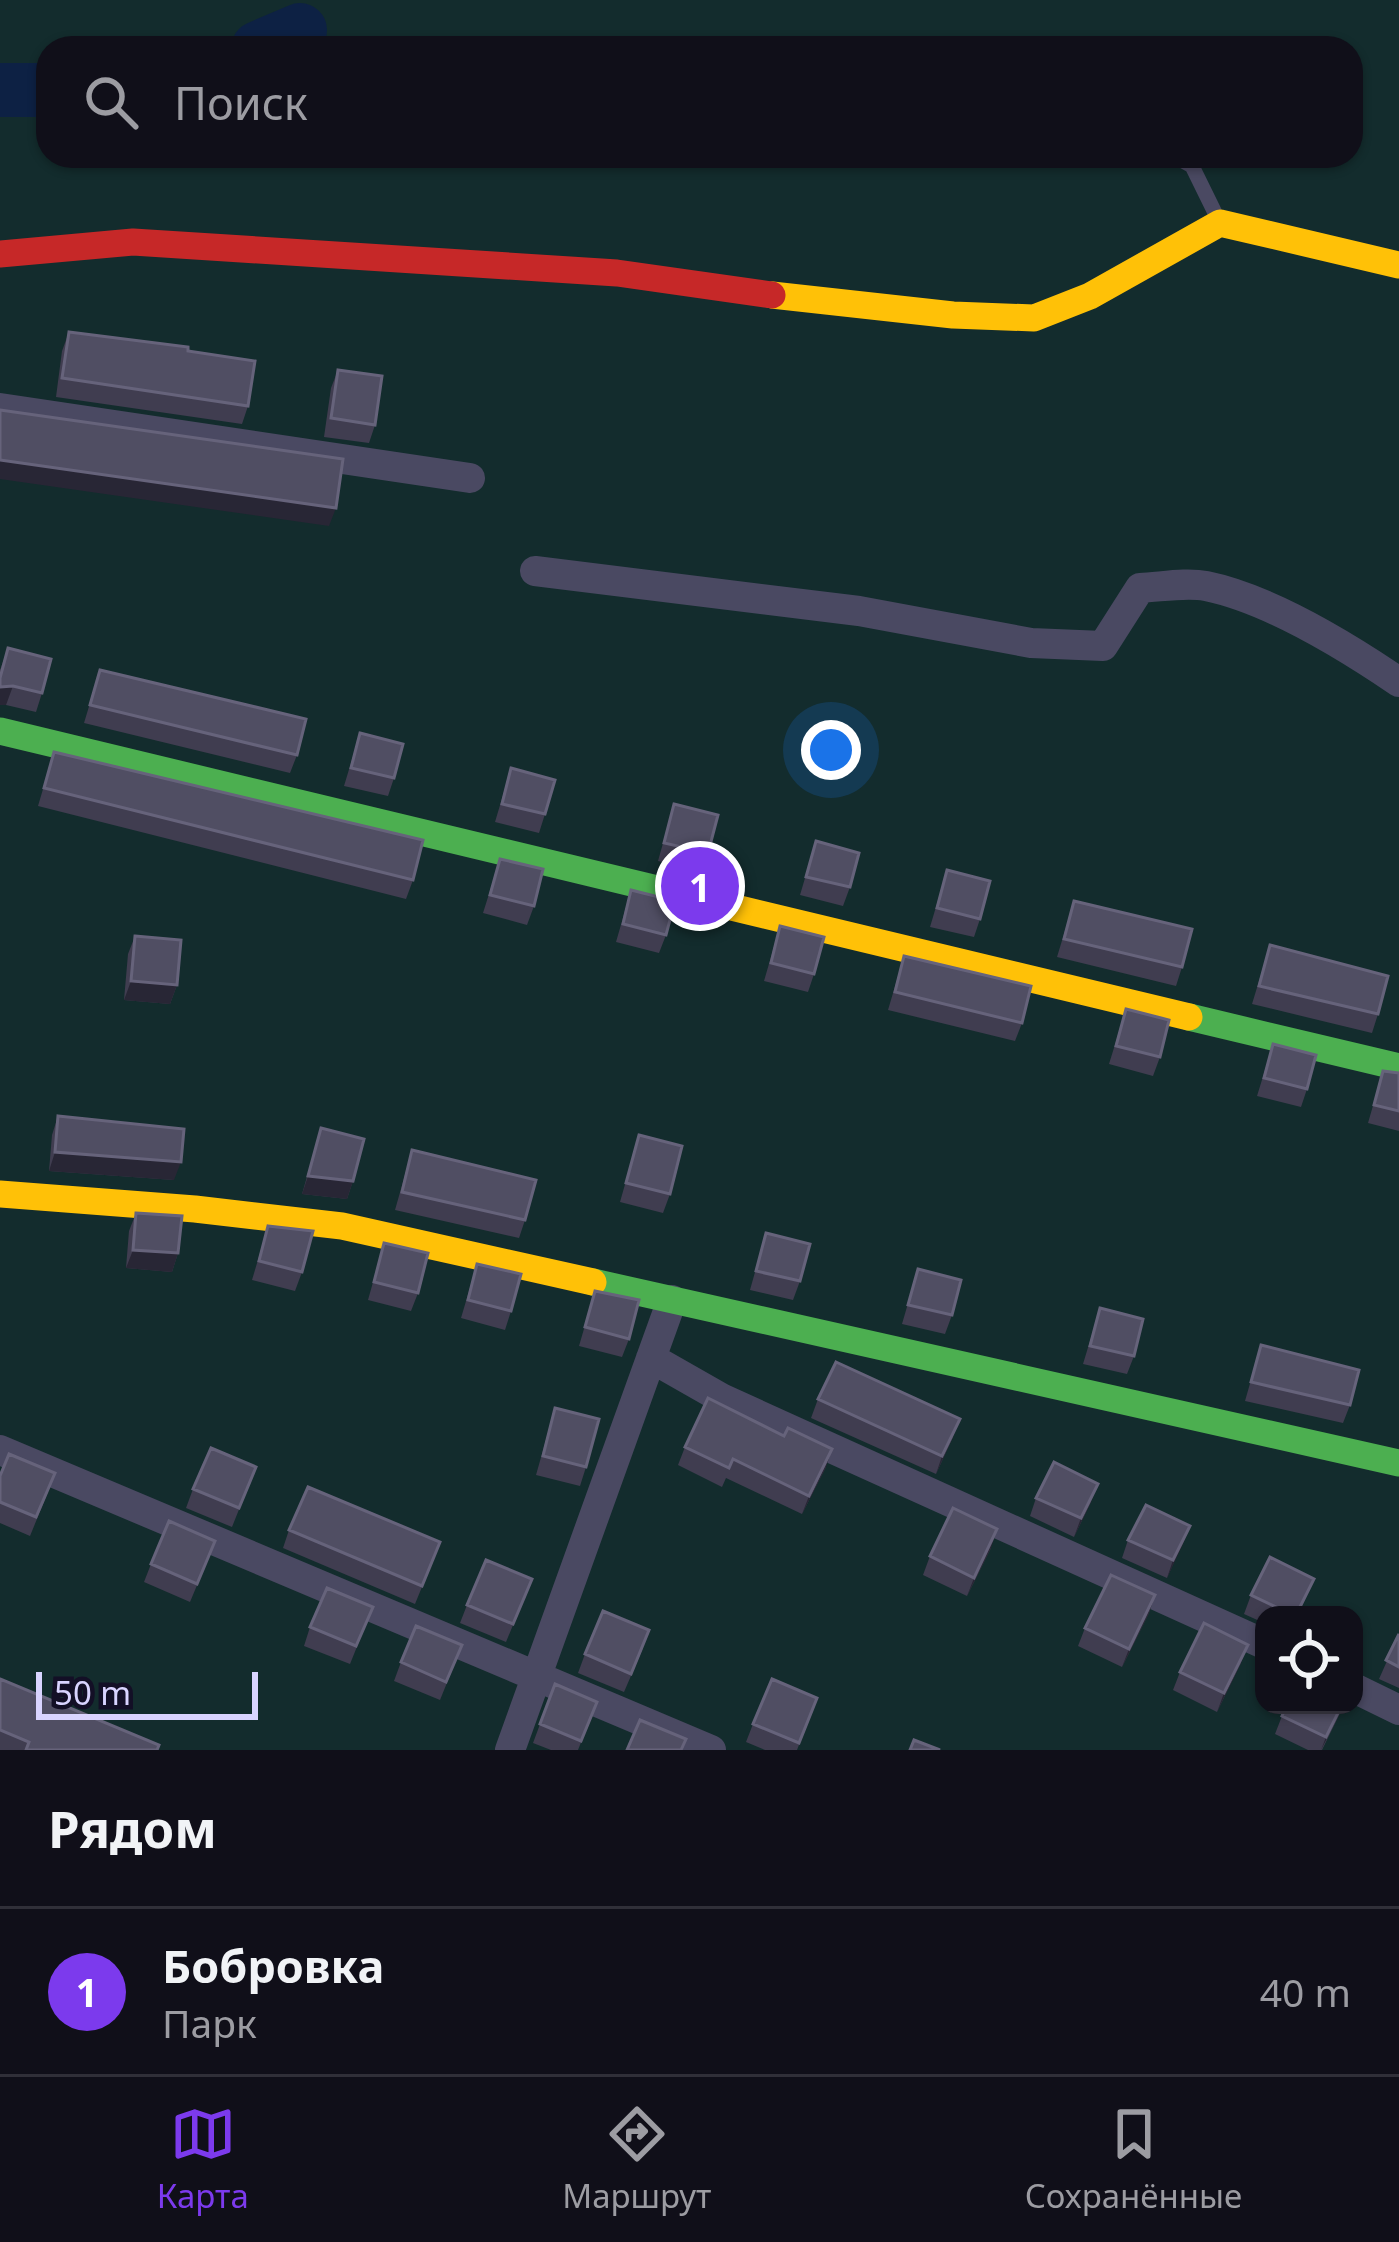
<!DOCTYPE html>
<html lang="ru">
<meta charset="utf-8">
<style>
body{margin:0;font-family:"Noto Sans",sans-serif;background:#191822;color:#f1f3f6}
.controls{position:absolute;right:36px;bottom:36px;display:grid;overflow:hidden;border-radius:24px;box-shadow:0 3px 9px #0004}
.controls button{width:108px;height:108px;display:grid;place-items:center;padding:0;border:0;border-bottom:3px solid #302f38;background:#100f19;color:#f1f3f6;font:60px sans-serif}
.scale{position:absolute;left:36px;bottom:30px;width:222px;box-sizing:border-box;padding-left:12px;border:6px solid #d9d4ff;border-top:0;font-size:33px;line-height:42px;white-space:nowrap;color:#d9d4ff;-webkit-text-stroke:9px #130f26;paint-order:stroke}
.you{position:absolute;left:831px;top:750px;width:42px;height:42px;margin:-30px;border:9px solid #fff;border-radius:50%;background:#1a73e8;box-shadow:0 0 0 18px #1a73e833}
.badge{display:grid;place-items:center;width:78px;height:78px;border-radius:50%;background:#7c3aed;color:#fff;font-size:39px;font-weight:700}
.pin{position:absolute;translate:-50% -50%;border:6px solid #fff;box-shadow:0 3px 12px #0006}
.list{margin:0;padding:0;list-style:none}
h2{display:flex;justify-content:space-between;align-items:center;height:156px;margin:0;padding:0 48px;font-size:51px}
h2 small{font-size:39px;font-weight:400;color:#9c9ca2}
.list li{display:grid;grid-template-columns:78px 1fr auto;gap:36px;align-items:center;box-sizing:border-box;height:168px;padding:0 48px;border-top:3px solid #302f38}
.list b{display:block;font-size:45px;white-space:nowrap}
.list p{margin:0;font-size:39px;white-space:nowrap;color:#9c9ca2}
.list em{font-size:39px;font-style:normal;color:#9c9ca2}
.icon{flex:none;width:66px;height:66px;fill:none;stroke:currentColor;stroke-width:2;stroke-linecap:round;stroke-linejoin:round}
.map{position:relative;flex:none;width:1399px;height:1750px;overflow:hidden}
.search{position:absolute;background:#100f19;box-shadow:0 3px 9px #0004;left:36px;right:36px;top:36px;height:132px;display:flex;align-items:center;gap:30px;box-sizing:border-box;padding:0 42px;border-radius:36px;color:#9c9ca2;font-size:45px}
.sheet{height:324px;background:#100f19}
nav{display:flex;justify-content:space-around;align-items:center;box-sizing:border-box;height:168px;border-top:3px solid #302f38;background:#100f19;font-size:33px;color:#9c9ca2}
nav a{display:grid;justify-items:center;gap:6px}
nav .on{color:#7c3aed}
.map>svg:first-child{display:block}
.green{fill:#132c2d;fill-rule:evenodd}
.lines{fill:none;stroke-linecap:round;stroke-linejoin:round}
.river{stroke:#0d2144;stroke-width:54}
.lane{stroke:#4a4962;stroke-width:15}
.street{stroke:#4a4962;stroke-width:30}
.fast{stroke:#4caf50;stroke-width:27}
.slow{stroke:#ffc107;stroke-width:27}
.jam{stroke:#c62828;stroke-width:27}
.wall{fill:#403d50}
.shaded-wall{fill:#282635}
.building{fill:#504e63;stroke:#66637b;stroke-width:3}
</style>
<div class="map">
<svg width="1399" height="1750" viewBox="0 0 1399 1750">
<rect width="100%" height="100%" fill="#161421"/>
<path class="green" d="M0,0H1399V1750H0ZM48,48H1351V156H48ZM1264,1615H1354V1705H1264Z"/>
<g class="lines">
<path class="river" d="M258,48L300,30
M0,90H48"/>
<path class="lane" d="M1174,156L1192,166L1219,221"/>
<path class="street" d="M0,408L470,478
M535,571L859,611L1031,643L1103,646L1140,588C1161,587 1186,582 1206,586C1270,599 1346,646 1399,682
M651,1358L723,1399L1264,1644
M0,1450L711,1750
M1354,1688L1399,1710
M510,1750L672,1300"/>
<path class="fast" d="M0,731L686,896
M1189,1017L1399,1067
M593,1282L1399,1463"/>
<path class="slow" d="M772,295L953,315L1034,318L1090,296L1220,223L1399,265
M686,896L1189,1017
M0,1194L195,1209L342,1226L593,1282"/>
<path class="jam" d="M0,254L133,242L617,273L772,295"/>
</g>
<path class="wall" d="M69,332L188,351L248,406L242,424L56,397L62,351Z
M338,370L375,425L369,443L324,437L331,388Z
M8,648L42,693L36,712L6,705H0V670Z
M100,670L297,755L290,773L84,723Z
M360,733L394,778L388,796L344,786Z
M54,752L413,880L406,899L38,806Z
M511,768L545,814L539,833L495,822Z
M674,804L708,853L701,872L658,861Z
M816,841L850,887L843,906L800,895Z
M500,859L534,906L527,925L483,913Z
M947,870L980,919L974,937L930,927Z
M631,890L666,935L659,953L616,942Z
M1074,901L1182,967L1176,986L1057,957Z
M780,926L814,974L808,992L764,981Z
M135,936L177,985L170,1004L124,1000L128,954Z
M1270,945L1378,1014L1372,1033L1252,1004Z
M904,956L1022,1023L1015,1041L888,1010Z
M1126,1009L1160,1057L1153,1076L1109,1064Z
M1273,1044L1307,1089L1301,1107L1257,1096Z
M1383,1071L1399,1073V1131L1368,1123Z
M58,1116L174,1180L49,1171L52,1135Z
M321,1128L353,1181L347,1199L302,1194Z
M639,1135L670,1194L663,1213L620,1202Z
M412,1150L525,1220L519,1238L395,1210Z
M136,1213L178,1253L172,1272L126,1268L129,1231Z
M268,1226L302,1272L295,1291L252,1280Z
M766,1233L800,1281L793,1300L750,1290Z
M384,1243L418,1293L411,1311L368,1300Z
M477,1264L511,1311L505,1330L461,1318Z
M918,1269L952,1315L945,1334L902,1324Z
M595,1291L629,1339L622,1357L579,1346Z
M1100,1308L1134,1356L1127,1374L1083,1364Z
M1261,1345L1350,1405L1343,1423L1245,1401Z
M818,1399L953,1437L936,1474L811,1418Z
M555,1408L586,1467L580,1486L536,1475Z
M784,1436L826,1467L802,1514L726,1478L722,1487L678,1465L685,1447Z
M256,1467L232,1527L186,1508L193,1489Z
M0,1476L48,1492L30,1536L0,1523Z
M1036,1498L1091,1502L1074,1537L1030,1516Z
M1190,1526L1167,1578L1122,1558L1128,1540Z
M289,1530L433,1560L415,1604L283,1548Z
M991,1548L967,1596L923,1575L930,1556Z
M208,1559L190,1602L144,1582L151,1564Z
M532,1579L506,1642L460,1623L467,1605Z
M1314,1579L1298,1615H1264V1623L1244,1614L1251,1595Z
M1155,1595L1149,1613L1122,1667L1078,1646L1085,1628Z
M373,1607L350,1664L304,1646L310,1627Z
M1399,1634V1688L1379,1679Z
M643,1648L624,1692L578,1673L585,1654Z
M401,1662L455,1663L440,1700L394,1681Z
M1241,1663L1217,1712L1173,1690L1180,1672Z
M0,1679L157,1750H0Z
M555,1684L597,1702L578,1750H551L533,1743Z
M817,1698L797,1750H765L746,1742L753,1724Z
M1344,1705L1322,1750H1308L1275,1734L1282,1716Z"/>
<path class="shaded-wall" d="M0,460L336,508L329,526L0,479Z
M13,686L6,705H0V687Z
M131,981L177,985L170,1004L124,1000Z
M55,1152L181,1162L174,1180L49,1171Z
M308,1176L353,1181L347,1199L302,1194Z
M133,1250L178,1253L172,1272L126,1268Z
M960,1419L953,1437L936,1474L942,1456Z
M832,1449L826,1467L802,1514L809,1496Z
M1098,1484L1091,1502L1074,1537L1081,1518Z
M1190,1526L1183,1544L1167,1578L1173,1560Z
M997,1529L991,1548L967,1596L974,1578Z
M1155,1595L1149,1613L1122,1667L1129,1649Z
M1248,1645L1241,1663L1217,1712L1224,1693Z
M1342,1705H1344L1321,1750L1326,1737Z"/>
<path class="building" d="M69,332L188,347V351L255,361L248,406L62,378Z
M338,370L382,376L375,425L331,418Z
M0,410L343,459L336,508L0,460Z
M8,648L51,659L42,693L13,686L0,687V678Z
M100,670L306,719L297,755L90,705Z
M360,733L403,744L394,778L351,768Z
M54,752L423,840L413,880L44,788Z
M511,768L555,780L545,814L502,804Z
M674,804L718,815L708,853L664,843Z
M816,841L859,853L850,887L806,877Z
M500,859L543,869L534,906L490,895Z
M947,870L990,881L980,919L937,908Z
M631,890L675,901L666,935L623,924Z
M1074,901L1192,929L1182,967L1064,939Z
M780,926L824,937L814,974L771,963Z
M135,936L181,940L177,985L131,981Z
M1270,945L1388,976L1378,1014L1259,986Z
M904,956L1031,986L1022,1023L895,992Z
M1126,1009L1169,1020L1160,1057L1116,1046Z
M1273,1044L1316,1055L1307,1089L1264,1078Z
M1383,1071L1399,1073V1111L1374,1105Z
M58,1116L184,1129L181,1162L55,1152Z
M321,1128L364,1139L353,1181L308,1176Z
M639,1135L682,1146L670,1194L626,1183Z
M412,1150L536,1180L525,1220L402,1192Z
M136,1213L182,1216L178,1253L133,1250Z
M268,1226L313,1231L302,1272L259,1261Z
M766,1233L810,1244L800,1281L756,1271Z
M384,1243L428,1253L418,1293L374,1282Z
M477,1264L521,1274L511,1311L468,1300Z
M918,1269L961,1280L952,1315L908,1305Z
M595,1291L639,1300L629,1339L585,1327Z
M1100,1308L1143,1319L1134,1356L1090,1346Z
M1261,1345L1359,1370L1350,1405L1251,1382Z
M836,1362L960,1419L942,1456L818,1399Z
M708,1398L784,1436L788,1428L832,1449L809,1496L733,1459L729,1468L685,1447Z
M555,1408L599,1419L586,1467L543,1456Z
M211,1448L256,1467L239,1508L193,1489Z
M9,1454L55,1473L36,1517L0,1502V1476Z
M1054,1462L1098,1484L1081,1518L1036,1498Z
M308,1487L440,1542L422,1586L289,1530Z
M1146,1505L1190,1526L1173,1560L1128,1540Z
M953,1508L997,1529L974,1578L930,1556Z
M169,1521L215,1541L197,1584L151,1564Z
M1270,1557L1314,1579L1296,1615H1283L1280,1609L1251,1595Z
M486,1560L532,1579L513,1624L467,1605Z
M1111,1575L1155,1595L1129,1649L1085,1628Z
M327,1588L373,1607L356,1646L310,1627Z
M603,1611L649,1630L631,1674L585,1654Z
M1204,1623L1248,1645L1224,1693L1180,1672Z
M416,1626L462,1645L446,1682L401,1662Z
M1399,1634V1667L1386,1660Z
M0,1679L159,1745L157,1750H26L29,1742L0,1730Z
M772,1679L817,1698L799,1743L753,1724Z
M555,1684L597,1702L581,1741L540,1724Z
M1287,1705H1342L1326,1737L1282,1716Z
M640,1720L686,1739L681,1750H627Z
M914,1740L940,1750H910Z"/>
</svg>
<div class="controls">
<button><svg class="icon" aria-label="locate" viewBox="0 0 24 24"><circle cx="12" cy="12" r="6"/><path d="M12 2v4M12 18v4M2 12h4M18 12h4"/></svg></button>
</div>
<div class="scale">50 m</div>
<div class="you"></div>
<div class="pin badge" style="left:700px;top:886px">1</div>
<div class="search"><svg class="icon" aria-label="search" viewBox="0 0 24 24"><circle cx="10" cy="10" r="6"/><path d="M15 15l6 6"/></svg>Поиск</div>
</div>
<section class="sheet">
<h2>Рядом<small></small></h2>
<ul class="list">
<li><span class="badge">1</span><div><b>Бобровка</b><p>Парк</p></div><em>40 m</em></li>
</ul>
</section>
<nav>
<a class="on"><svg class="icon" aria-label="map" viewBox="0 0 24 24"><path d="M3 6l6-2 6 2 6-2v14l-6 2-6-2-6 2zM9 4v14M15 6v14"/></svg>Карта</a>
<a><svg class="icon" aria-label="directions" viewBox="0 0 24 24"><path d="M12 3l9 9-9 9-9-9zM9 14v-3h6M13 9l2 2-2 2"/></svg>Маршрут</a>
<a><svg class="icon" aria-label="saved" viewBox="0 0 24 24"><path d="M7 4h10v16l-5-4-5 4z"/></svg>Сохранённые</a>
</nav>
